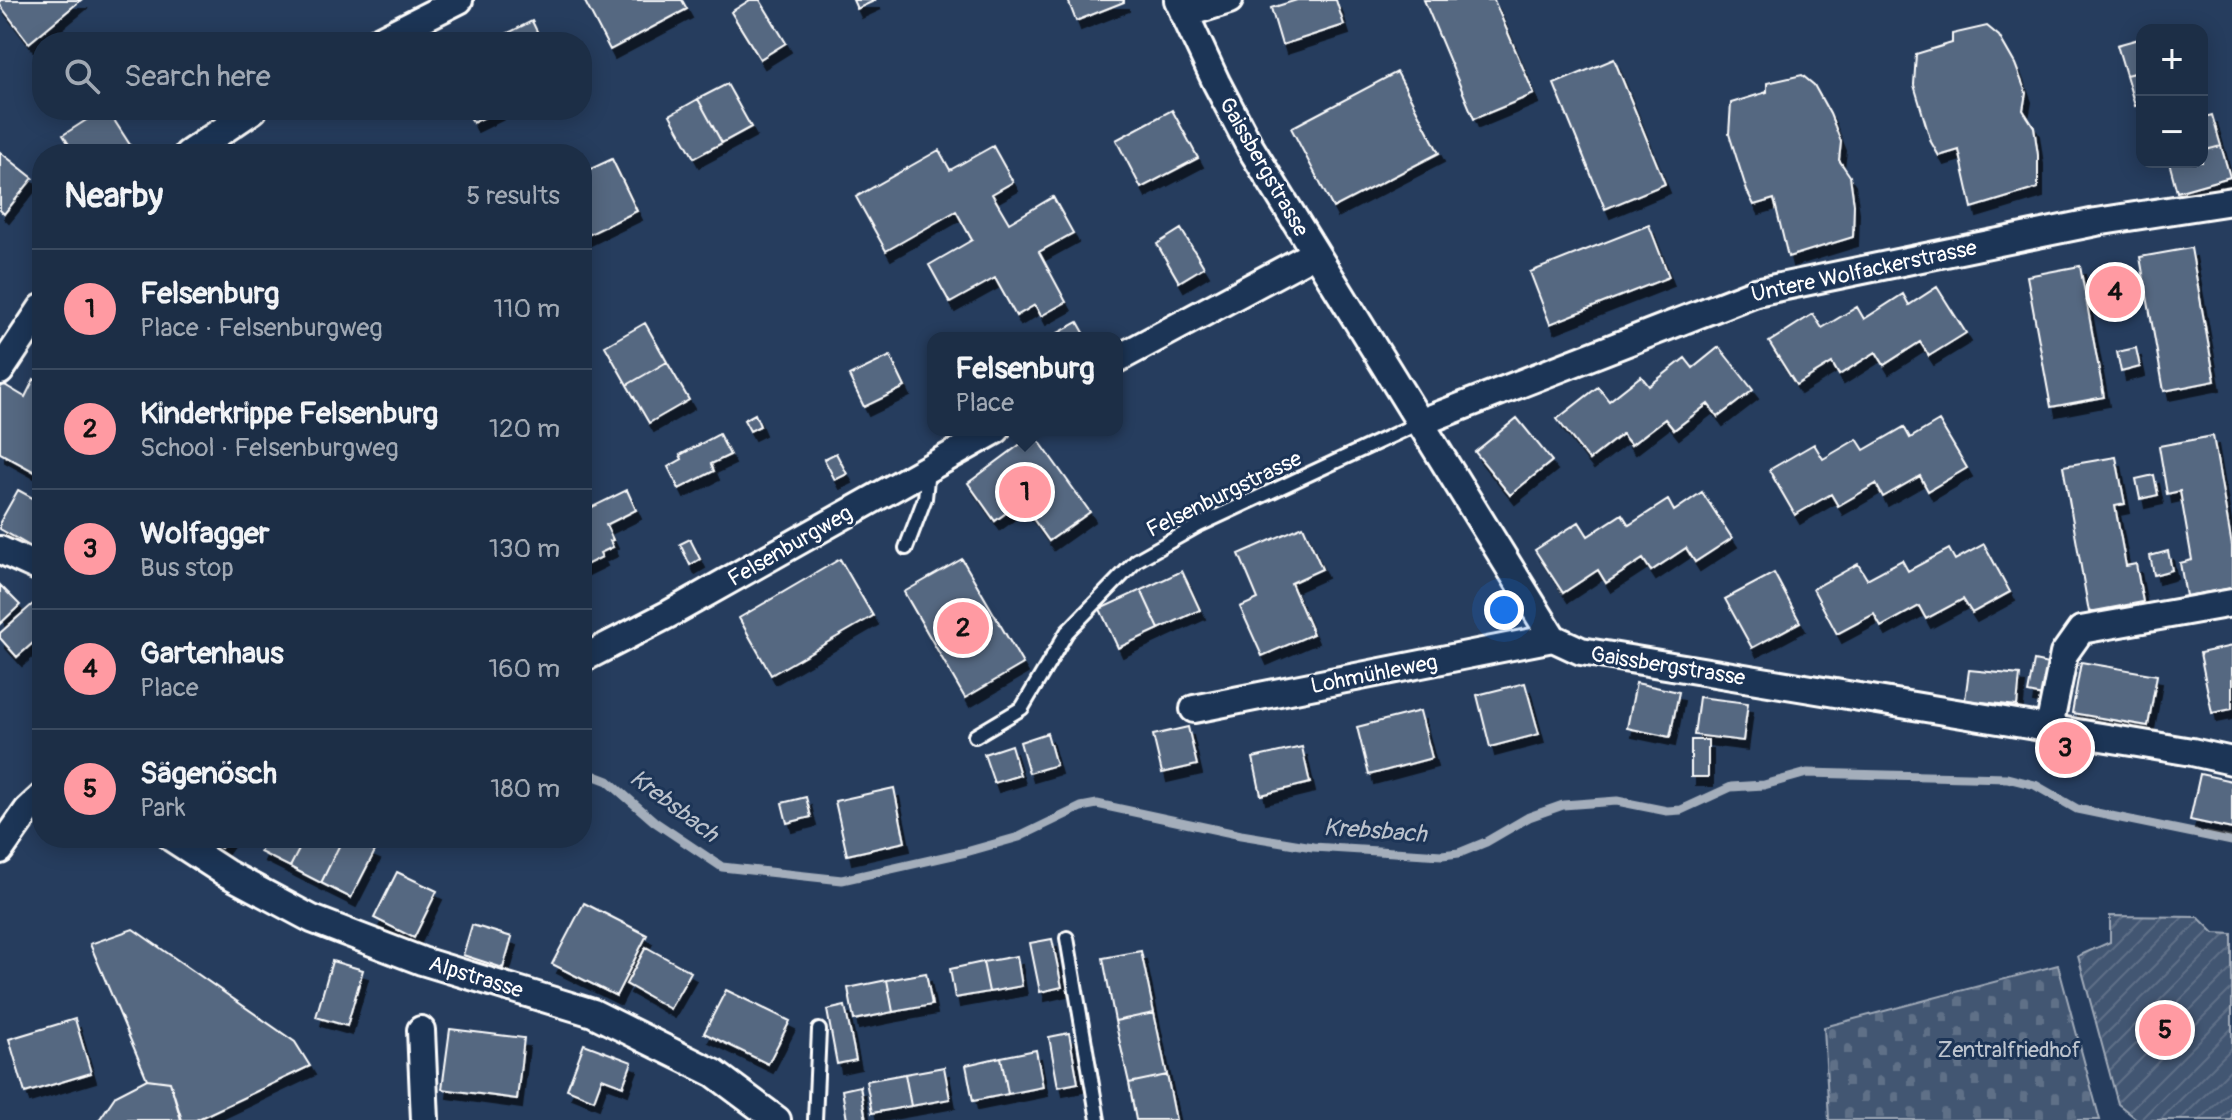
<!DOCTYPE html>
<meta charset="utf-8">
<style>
body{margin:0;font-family:Pangolin,sans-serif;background:#293a51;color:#f1f3f6}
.controls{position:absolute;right:24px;top:24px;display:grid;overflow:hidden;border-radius:16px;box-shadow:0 4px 20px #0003}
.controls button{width:72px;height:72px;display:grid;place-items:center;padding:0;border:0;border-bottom:2px solid #3a4a5f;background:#1c2e46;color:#f1f3f6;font:40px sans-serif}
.you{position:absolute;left:1504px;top:610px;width:28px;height:28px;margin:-20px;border:6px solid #fff;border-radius:50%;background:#1a73e8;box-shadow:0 0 0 12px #1a73e833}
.badge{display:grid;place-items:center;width:52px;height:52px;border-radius:50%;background:#ff9aa2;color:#111;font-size:26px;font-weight:700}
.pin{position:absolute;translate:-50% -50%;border:4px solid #fff;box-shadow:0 2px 8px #0006}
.popup{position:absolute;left:927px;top:332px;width:196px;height:104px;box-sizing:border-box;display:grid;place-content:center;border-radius:16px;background:#1c2e46;filter:drop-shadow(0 2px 6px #0005);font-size:26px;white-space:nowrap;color:#a0a8b3}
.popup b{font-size:30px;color:#f1f3f6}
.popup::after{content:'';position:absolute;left:50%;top:100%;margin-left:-16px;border:16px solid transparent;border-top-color:#1c2e46}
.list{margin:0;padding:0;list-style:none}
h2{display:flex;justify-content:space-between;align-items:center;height:104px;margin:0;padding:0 32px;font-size:34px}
h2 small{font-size:26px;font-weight:400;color:#a0a8b3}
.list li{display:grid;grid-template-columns:52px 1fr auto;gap:24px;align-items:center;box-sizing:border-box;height:120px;padding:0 32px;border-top:2px solid #3a4a5f}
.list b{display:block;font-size:30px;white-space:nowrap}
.list p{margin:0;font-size:26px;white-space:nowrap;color:#a0a8b3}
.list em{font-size:26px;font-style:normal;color:#a0a8b3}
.icon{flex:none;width:44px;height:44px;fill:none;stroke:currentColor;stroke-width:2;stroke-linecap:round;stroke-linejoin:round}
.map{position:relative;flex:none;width:2232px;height:1120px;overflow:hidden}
.search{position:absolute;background:#1c2e46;box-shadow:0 4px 20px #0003;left:32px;top:32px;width:560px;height:88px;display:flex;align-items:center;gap:20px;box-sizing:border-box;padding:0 28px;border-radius:32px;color:#a0a8b3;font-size:30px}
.panel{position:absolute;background:#1c2e46;box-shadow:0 4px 20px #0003;left:32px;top:144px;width:560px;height:704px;border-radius:32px}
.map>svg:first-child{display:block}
.cemetery{fill:url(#cemetery-stones);stroke:#a0aab8;stroke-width:2}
.garden{fill:url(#garden-furrows);stroke:#a0aab8;stroke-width:2}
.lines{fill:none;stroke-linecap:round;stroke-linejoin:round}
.stream{stroke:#a4aebb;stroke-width:9}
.building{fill:#556781;stroke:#fff;stroke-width:2;filter:url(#shadow)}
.service-casing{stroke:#fff;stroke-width:18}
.minor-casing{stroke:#fff;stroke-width:32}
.service{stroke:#1d3557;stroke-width:12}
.minor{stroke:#1d3557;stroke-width:26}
.labels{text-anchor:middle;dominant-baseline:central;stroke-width:6;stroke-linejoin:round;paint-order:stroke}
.street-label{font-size:22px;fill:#fff;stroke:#1d3557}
.park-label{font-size:22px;fill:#bdc4ce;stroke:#1d3557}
.water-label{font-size:24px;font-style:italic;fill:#bbc2cc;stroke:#1d3557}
</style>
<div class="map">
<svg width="2232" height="1120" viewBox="0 0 2232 1120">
<defs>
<pattern id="cemetery-stones" width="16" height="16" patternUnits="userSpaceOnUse" patternTransform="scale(2)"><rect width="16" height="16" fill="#425672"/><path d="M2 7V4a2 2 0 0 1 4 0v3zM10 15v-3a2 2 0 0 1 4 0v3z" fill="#5e6f87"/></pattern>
<pattern id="garden-furrows" width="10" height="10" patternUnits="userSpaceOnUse" patternTransform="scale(2)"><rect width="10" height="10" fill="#425672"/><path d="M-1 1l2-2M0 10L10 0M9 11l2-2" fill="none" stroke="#5e6f87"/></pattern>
<filter id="shadow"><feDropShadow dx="5" dy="9" stdDeviation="0" flood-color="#0009"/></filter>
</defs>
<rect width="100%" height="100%" fill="#263d5e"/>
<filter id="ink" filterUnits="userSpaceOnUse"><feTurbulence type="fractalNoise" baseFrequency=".0125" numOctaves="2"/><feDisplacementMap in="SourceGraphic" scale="16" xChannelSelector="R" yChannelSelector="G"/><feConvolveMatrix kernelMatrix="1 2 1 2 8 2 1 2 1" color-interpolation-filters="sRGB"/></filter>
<g filter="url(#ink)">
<path class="cemetery" d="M2058,965L2100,1120H1829L1824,1027Z"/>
<path class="garden" d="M2110,916L2198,917L2214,933L2232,934V1120H2138L2118,1104L2078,956L2110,942Z"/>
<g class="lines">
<path class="stream" d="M582,771L608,781L655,822L722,867L842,880L966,852L1019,837L1081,807L1097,804L1241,835L1313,847L1442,855L1459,853L1486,842L1529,817L1563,805L1617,801L1667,811L1681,810L1731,787L1764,785L1807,773L2007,778L2035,785L2077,809L2232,841"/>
</g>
<path class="building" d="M0,0H81L29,43L0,5Z
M584,0H682L687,9L610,50Z
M750,0H760L786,43L760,59L731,12Z
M853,0H876L857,9Z
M1068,0H1124V2L1076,21Z
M1297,0H1336L1344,25L1282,45L1271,8Z
M1424,0H1494L1534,94L1474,119Z
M532,21L542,42H490Z
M1987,26L1999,36L2015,64L2026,93L2023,110L2034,127L2038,155V188L1972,208L1959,150L1939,156L1931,142L1914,85L1916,54L1952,43V34Z
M2142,38V71L2126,75L2117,45Z
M1614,59L1665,184L1605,209L1554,84Z
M2142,71V104L2135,106L2126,75Z
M1397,72L1439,153L1333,208L1291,128Z
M1802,75L1814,85L1830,114L1841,142L1839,160L1850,176L1854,204L1853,237L1788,257L1774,199L1754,205L1747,191L1729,134L1731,103L1767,92V83Z
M727,84L751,127L722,143L698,99Z
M698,99L722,143L694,158L670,115Z
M102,110L114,120L134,151L129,154H75L63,135Z
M467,110H499L473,123Z
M1172,110L1198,158L1141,188L1116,140Z
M2212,115L2221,146L2202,151V118Z
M993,146L1013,182L992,194L1009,223L1053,197L1073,233L1039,252L1066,302L1041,316L1035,305L1016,316L995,278L950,303L929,265L972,240L956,211L886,251L856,197L939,150L950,170Z
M2221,146L2230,177L2177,192L2169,162H2202V151Z
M0,152L33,178L4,214L0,210Z
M612,159L637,211L582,238V173Z
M1649,225L1669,277L1550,324L1530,272Z
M1181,229L1204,267L1179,282L1157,244Z
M2191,248L2215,381L2164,391L2140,257Z
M2080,266L2104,397L2051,407L2027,276Z
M2122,280L2125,301L2109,303L2106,282Z
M1937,287L1966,333L1929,356L1920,342L1884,365L1876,352L1839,375L1832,363L1796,385L1769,342L1813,314L1822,328L1857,307L1864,319L1903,294L1909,305Z
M1078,322L1087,338H1056L1054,335Z
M645,323L667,362L627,385L605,346Z
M1719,347L1753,390L1718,417L1708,404L1674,430L1665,419L1631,445L1622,434L1589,460L1557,419L1598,387L1609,401L1641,376L1649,386L1685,358L1693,368Z
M2136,348L2140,367L2121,372L2117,352Z
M890,356L905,387L864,407L849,376Z
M667,362L689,400L649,423L627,385Z
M34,379L42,384V476L0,453V389L3,384L25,397Z
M755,414L760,426L750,431L744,420Z
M1517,418L1552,461L1510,495L1475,452Z
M1939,421L1967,468L1928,491L1920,476L1883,497L1876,484L1838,506L1831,494L1795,515L1769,470L1814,444L1823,459L1857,439L1864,450L1904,427L1910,438Z
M719,434L730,455L711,464L714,471L679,489L668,467L682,459L680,455Z
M1034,434L1090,512L1049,541L1021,502L995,521L968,483Z
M2213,436L2232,546V588L2186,596L2180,563L2192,560L2180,491L2167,494L2159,446Z
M836,453L847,474L835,480L824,459Z
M2116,457L2125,504L2115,506L2126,566L2136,564L2143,602L2089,612L2063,466Z
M2154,475L2158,495L2140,499L2136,479Z
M18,490L42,503V553L0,529V522Z
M627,490L636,510L606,525L613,540L610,541L613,547L600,553L602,557L582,567V512Z
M1702,492L1732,538L1695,562L1686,548L1651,571L1643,559L1606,583L1598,570L1563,593L1535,550L1579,522L1588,536L1622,514L1629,525L1668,500L1674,511Z
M1303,526L1322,569L1291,583L1313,634L1262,656L1240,607L1258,599L1239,554Z
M690,539L700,559L690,565L680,544Z
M1984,544L2010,592L1972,613L1963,599L1926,619L1919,606L1881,627L1874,614L1837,634L1813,589L1858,564L1867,579L1902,560L1908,571L1949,549L1955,560Z
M2168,551L2172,570L2154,575L2150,556Z
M840,559L873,616L771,675L739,618Z
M962,559L1023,664L965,698L904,592Z
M1182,571L1200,610L1159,629L1141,590Z
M1774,573L1800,622L1752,648L1725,599Z
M0,585L20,605L0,624Z
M1141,590L1159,629L1118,648L1100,609Z
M35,602L42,609V635L17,657L0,638V633Z
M2232,646V709L2212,713L2200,653Z
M2034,661L2048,664L2043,696L2028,693Z
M2081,662L2157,675L2148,726L2072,713Z
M1969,670L2020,675L2017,706L1965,700Z
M1525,683L1539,734L1490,747L1477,695Z
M1636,683L1679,692L1670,737L1627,728Z
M1699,697L1748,703L1743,741L1694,735Z
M1420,711L1432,758L1369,775L1357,727Z
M1188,727L1197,765L1162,773L1153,735Z
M1047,733L1056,765L1029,773L1020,742Z
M1691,740H1708V777H1691Z
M1011,745L1020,775L994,783L984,754Z
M1302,747L1310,783L1261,795L1253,758Z
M2200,774L2232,781V829L2190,820Z
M894,788L905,842L847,855L835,801Z
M806,797L811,817L787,823L782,803Z
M206,838H228L221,848Z
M267,838H305L290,867L260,852Z
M305,838H343L321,883L290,867Z
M343,838L375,851L351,898L321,883Z
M397,872L437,891L414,938L374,918Z
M584,903L647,935L616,996L552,964Z
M472,925L512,937L503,968L463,955Z
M133,929L295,1042L310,1066L196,1120H182L170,1082L147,1079L90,944Z
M1052,939L1062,987L1040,992L1030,943Z
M646,947L691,972L670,1009L626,984Z
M1141,951L1154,1013L1115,1021L1103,958Z
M1017,956L1022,986L989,992L983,962Z
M332,961L363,970L347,1026L316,1017Z
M983,962L989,992L955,998L950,969Z
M926,973L932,1005L893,1012L887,980Z
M887,980L893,1012L854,1020L848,988Z
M726,990L790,1021L768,1064L704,1033Z
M845,1006L856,1060L837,1064L827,1010Z
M1154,1013L1167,1075L1129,1083L1115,1021Z
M75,1019L91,1073L25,1093L9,1039Z
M450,1029L524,1038L517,1099L442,1089Z
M1069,1033L1078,1083L1058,1087L1049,1037Z
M584,1044L632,1062L623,1086L602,1078L594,1100L567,1089Z
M1036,1050L1043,1087L1008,1094L1001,1057Z
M1001,1057L1008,1094L973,1101L966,1065Z
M944,1067L950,1099L911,1106L905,1074Z
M905,1074L911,1106L872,1113L866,1081Z
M1167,1075L1176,1120H1136L1129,1083Z
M147,1079L170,1082L181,1120H99L116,1095Z
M860,1086L866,1120H847L842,1090Z"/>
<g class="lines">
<g class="service-casing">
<path id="service" d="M906,548L925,498L928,470
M975,736L1022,708L1067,632L1137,560L1199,525L1419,423
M1067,938L1098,1120
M815,1120L819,1030"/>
</g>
<g class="minor-casing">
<path id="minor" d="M1178,0L1216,82L1250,147L1553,638L1581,651L2192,752L2232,761
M1184,14L1229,0
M376,42L459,0
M188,154L253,110
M1117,359L1315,253
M0,371L42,308
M1419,423L1756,292L2096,222L2232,201
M0,550L42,569
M582,659L669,614L996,430
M1194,709L1553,638
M2049,728L2064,654L2081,630L2232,603
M172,838L226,873L312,919L422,961L593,1013L714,1073L777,1120
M0,850L28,810L42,797
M421,1030L425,1120"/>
</g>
<use href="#service" class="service"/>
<use href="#minor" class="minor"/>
</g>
</g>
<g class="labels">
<g class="street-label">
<text transform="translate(1264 167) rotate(60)">Gaissbergstrasse</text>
<text transform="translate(1864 271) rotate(-12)">Untere Wolfackerstrasse</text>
<text transform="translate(1224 494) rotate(-26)">Felsenburgstrasse</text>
<text transform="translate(790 546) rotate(-30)">Felsenburgweg</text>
<text transform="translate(1668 666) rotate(9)">Gaissbergstrasse</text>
<text transform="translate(1374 674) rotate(-11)">Lohmühleweg</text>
<text transform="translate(476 977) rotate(17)">Alpstrasse</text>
</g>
<g class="park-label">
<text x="2009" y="1050">Zentralfriedhof</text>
</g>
<g class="water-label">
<text transform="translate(674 806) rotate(37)">Krebsbach</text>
<text transform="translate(1375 831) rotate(4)">Krebsbach</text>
</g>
</g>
</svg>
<div class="controls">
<button>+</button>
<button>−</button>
</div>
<div class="you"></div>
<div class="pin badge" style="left:1025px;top:492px">1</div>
<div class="popup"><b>Felsenburg</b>Place</div>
<div class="pin badge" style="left:963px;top:628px">2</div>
<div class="pin badge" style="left:2065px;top:748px">3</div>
<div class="pin badge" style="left:2115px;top:292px">4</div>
<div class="pin badge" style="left:2165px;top:1030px">5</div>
<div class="search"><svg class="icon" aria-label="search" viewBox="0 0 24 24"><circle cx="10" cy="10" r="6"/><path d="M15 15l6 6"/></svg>Search here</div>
<section class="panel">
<h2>Nearby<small>5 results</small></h2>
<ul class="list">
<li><span class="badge">1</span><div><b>Felsenburg</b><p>Place · Felsenburgweg</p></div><em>110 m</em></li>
<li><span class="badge">2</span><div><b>Kinderkrippe Felsenburg</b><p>School · Felsenburgweg</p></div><em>120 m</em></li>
<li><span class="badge">3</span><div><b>Wolfagger</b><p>Bus stop</p></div><em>130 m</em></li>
<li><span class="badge">4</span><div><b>Gartenhaus</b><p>Place</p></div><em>160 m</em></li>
<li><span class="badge">5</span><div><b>Sägenösch</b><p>Park</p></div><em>180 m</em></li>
</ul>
</section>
</div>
